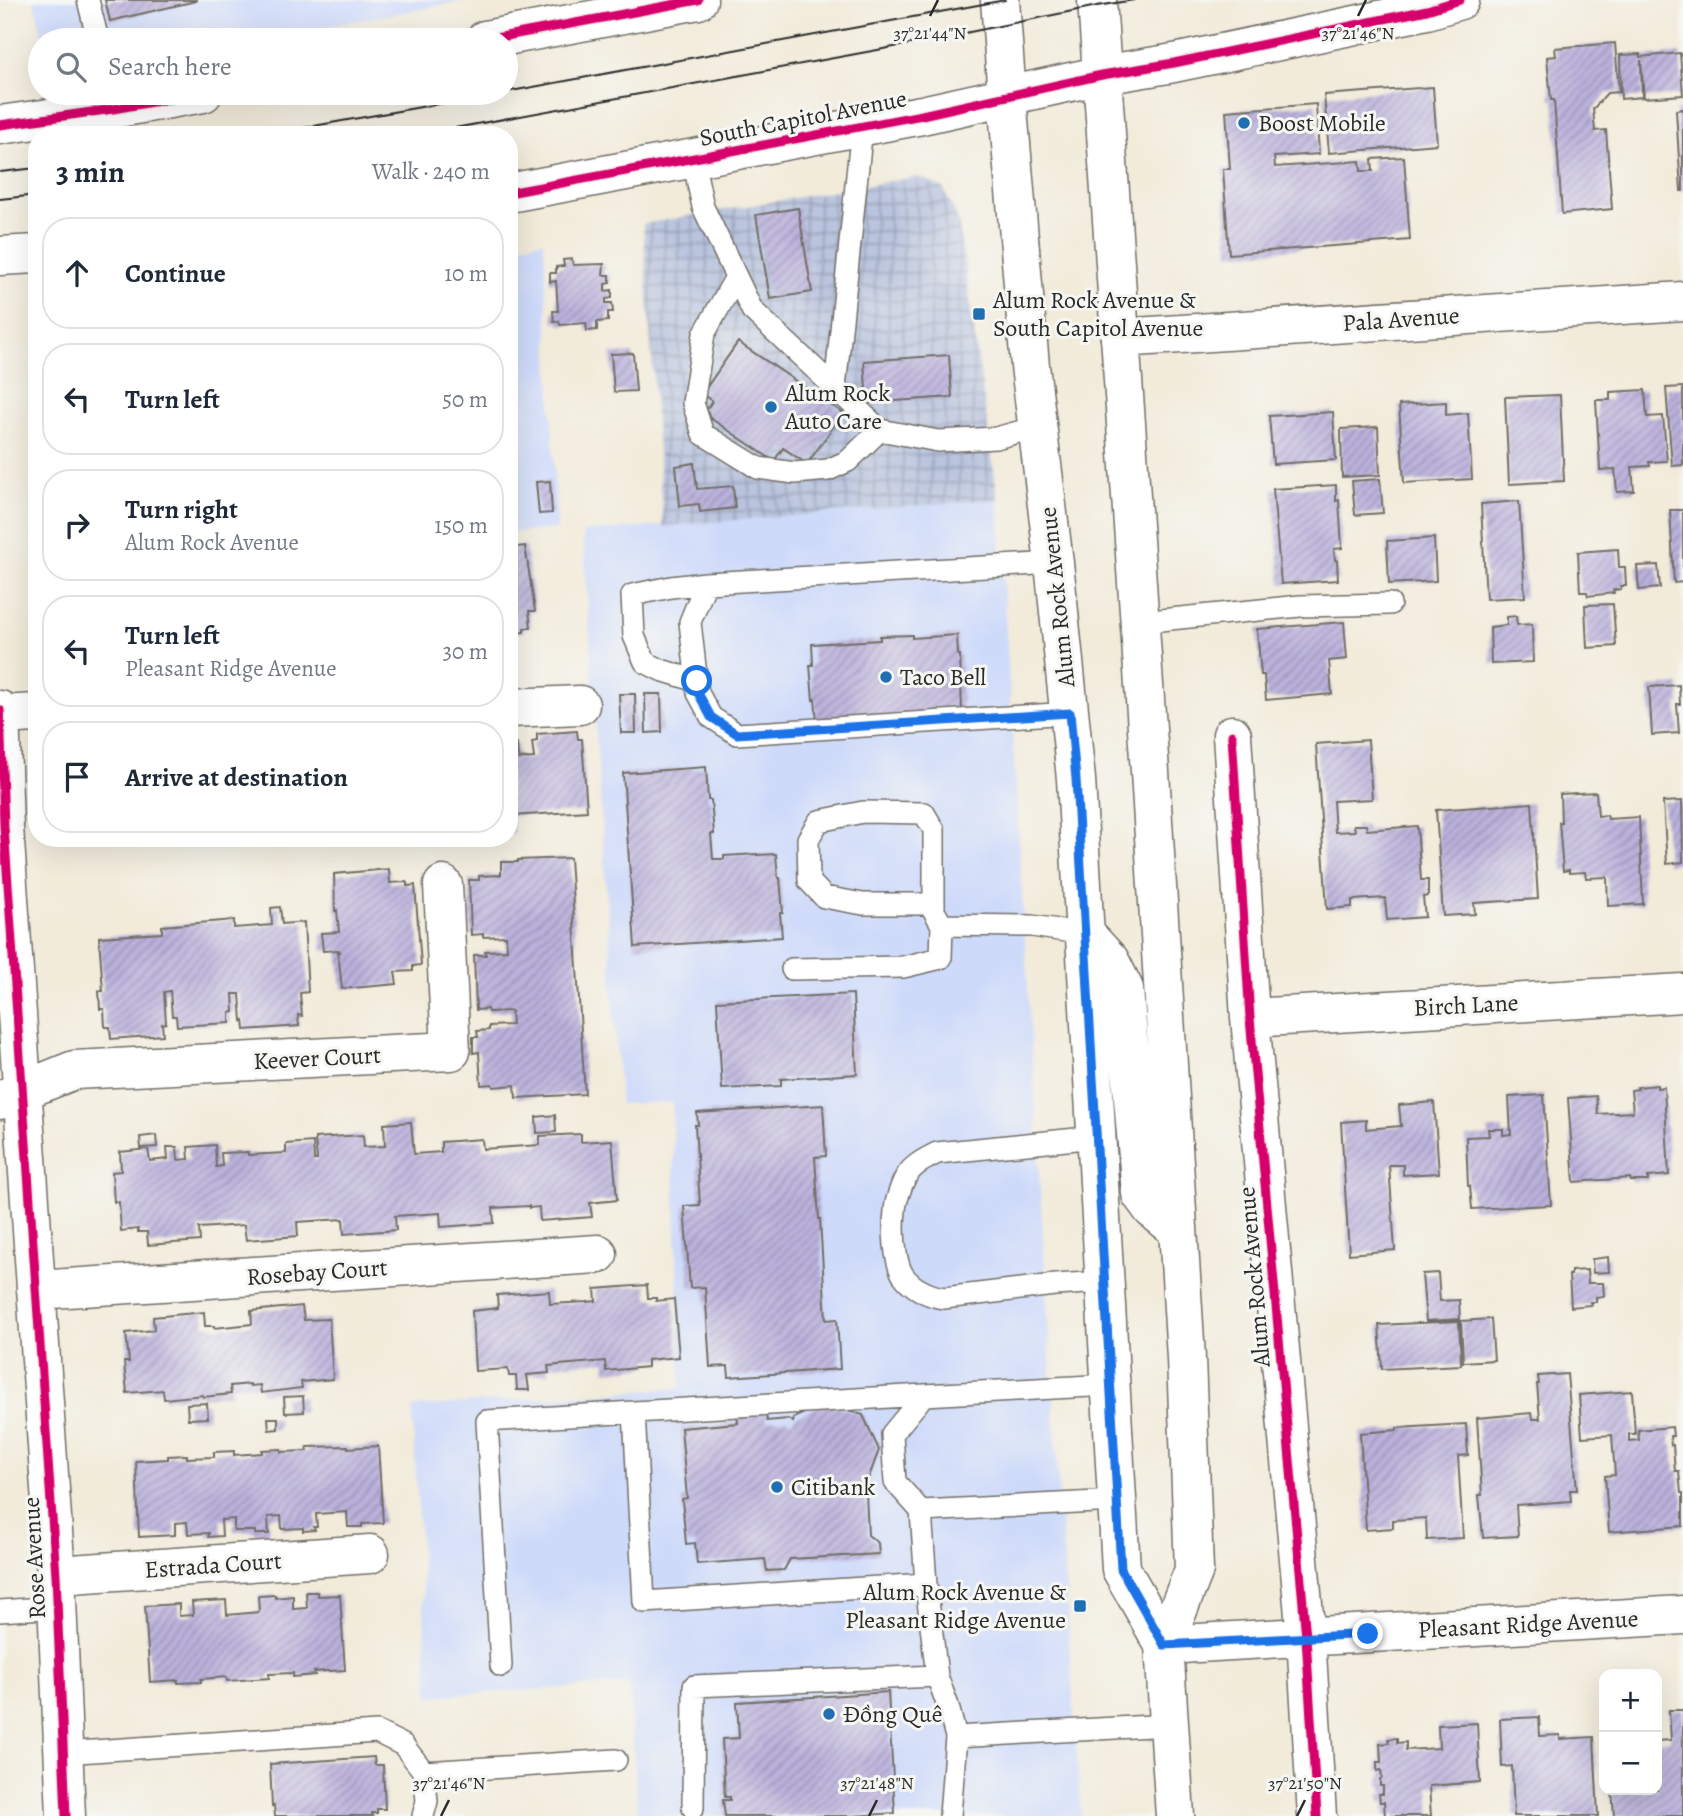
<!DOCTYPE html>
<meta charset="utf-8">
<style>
body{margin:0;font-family:Alegreya,serif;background:#f2f2f3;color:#1f2937}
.controls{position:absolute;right:21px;bottom:21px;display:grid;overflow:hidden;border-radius:14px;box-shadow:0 7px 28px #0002}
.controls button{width:63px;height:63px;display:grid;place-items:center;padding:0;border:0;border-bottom:2px solid #e0e1e3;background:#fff;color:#1f2937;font:35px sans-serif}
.stop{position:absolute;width:21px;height:21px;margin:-16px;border:5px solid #1a73e8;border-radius:50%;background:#fff}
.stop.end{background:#1a73e8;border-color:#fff;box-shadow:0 2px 7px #0008}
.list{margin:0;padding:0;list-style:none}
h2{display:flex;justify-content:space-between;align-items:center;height:91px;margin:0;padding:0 28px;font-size:30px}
h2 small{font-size:23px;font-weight:400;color:#747a83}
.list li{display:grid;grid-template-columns:46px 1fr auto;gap:21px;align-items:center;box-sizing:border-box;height:112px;margin:0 14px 14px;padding:0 14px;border:2px solid #e0e1e3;border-radius:28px}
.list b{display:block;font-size:26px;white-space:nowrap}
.list p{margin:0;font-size:23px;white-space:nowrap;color:#747a83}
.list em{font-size:23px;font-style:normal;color:#747a83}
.icon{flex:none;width:38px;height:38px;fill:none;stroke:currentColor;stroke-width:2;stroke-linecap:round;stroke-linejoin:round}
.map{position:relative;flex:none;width:1683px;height:1816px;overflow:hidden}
.search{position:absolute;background:#fff;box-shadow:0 7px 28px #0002;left:28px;top:28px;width:490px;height:77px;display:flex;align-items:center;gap:18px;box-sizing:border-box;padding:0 24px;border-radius:38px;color:#747a83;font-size:26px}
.panel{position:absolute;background:#fff;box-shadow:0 7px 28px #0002;left:28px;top:126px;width:490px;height:721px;border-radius:28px}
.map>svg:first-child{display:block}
.built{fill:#cedafa}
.industrial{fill:url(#industrial-grid)}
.building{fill:url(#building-hatch)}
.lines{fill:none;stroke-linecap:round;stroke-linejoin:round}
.service-casing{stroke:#716e68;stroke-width:24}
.minor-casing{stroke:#716e68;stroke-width:41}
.secondary-casing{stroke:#716e68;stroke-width:41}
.primary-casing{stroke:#716e68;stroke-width:41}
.service{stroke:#fff;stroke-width:21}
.minor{stroke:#fff;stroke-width:38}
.secondary{stroke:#fff;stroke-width:38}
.primary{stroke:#fff;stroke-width:38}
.tram{stroke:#2b2b2b;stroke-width:2}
.cycleway-casing{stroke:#f6f6f2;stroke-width:13}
.cycleway{stroke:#d6006c;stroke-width:9}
.route{stroke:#1a73e8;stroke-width:9}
.ticks{fill:none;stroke:#2b2b2b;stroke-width:2.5}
.poi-dot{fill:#1f6fb2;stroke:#f6f6f2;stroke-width:2.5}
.labels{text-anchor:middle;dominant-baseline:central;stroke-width:6;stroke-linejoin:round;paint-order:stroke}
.street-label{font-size:24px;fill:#2b2b2b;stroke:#f6f6f2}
.poi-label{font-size:24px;fill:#2b2b2b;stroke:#f6f6f2;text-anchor:start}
.ticks-label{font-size:18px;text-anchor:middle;fill:#2b2b2b;stroke:#f6f6f2;stroke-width:6;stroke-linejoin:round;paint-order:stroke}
</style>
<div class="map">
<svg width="1683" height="1816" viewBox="0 0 1683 1816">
<defs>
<pattern id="industrial-grid" width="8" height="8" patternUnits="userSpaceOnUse" patternTransform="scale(1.75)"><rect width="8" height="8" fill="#b9c4de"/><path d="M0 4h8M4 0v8" fill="none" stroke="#979fb4"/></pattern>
<pattern id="building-hatch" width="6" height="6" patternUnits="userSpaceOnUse" patternTransform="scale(1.75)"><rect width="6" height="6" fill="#bbb2dd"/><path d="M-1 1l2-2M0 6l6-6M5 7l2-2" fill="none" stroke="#9891b3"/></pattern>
</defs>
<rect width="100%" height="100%" fill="#f6f6f2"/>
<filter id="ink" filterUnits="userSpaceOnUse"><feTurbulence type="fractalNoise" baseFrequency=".0143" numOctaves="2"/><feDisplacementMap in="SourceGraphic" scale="14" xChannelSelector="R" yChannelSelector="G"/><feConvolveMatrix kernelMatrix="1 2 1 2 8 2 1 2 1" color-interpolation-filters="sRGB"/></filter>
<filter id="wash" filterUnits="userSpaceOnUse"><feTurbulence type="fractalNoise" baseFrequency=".00686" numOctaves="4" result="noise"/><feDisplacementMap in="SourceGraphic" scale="28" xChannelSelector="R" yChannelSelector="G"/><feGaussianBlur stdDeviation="1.57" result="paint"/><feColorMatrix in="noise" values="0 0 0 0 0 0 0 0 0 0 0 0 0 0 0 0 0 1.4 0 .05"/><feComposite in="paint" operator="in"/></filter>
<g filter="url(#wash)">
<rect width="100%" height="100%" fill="#f2ebda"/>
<path class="built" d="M34,0H469L254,40H43Z
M544,241L557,529L509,533V247Z
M998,499L1051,1369L1081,1816H638L629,1684L429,1696L412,1407L681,1388L672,1102L620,1104L583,532Z"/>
<path class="industrial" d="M920,177L943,188L958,219L998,499L663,526L643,224L897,180Z"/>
<g id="blocks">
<path class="building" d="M105,0H196V1L110,21Z
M1615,43L1619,92L1607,93L1593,109L1595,131L1606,130L1612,209L1562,214L1554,100H1551L1547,57L1556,56L1555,48Z
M1680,53L1683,95L1644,98L1641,60L1642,97L1621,99L1620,55L1640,54V57Z
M1433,87L1437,144L1329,153L1324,95Z
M1316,104L1319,154L1274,157L1275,167L1360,161L1361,171H1373L1372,159L1404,157L1410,240L1229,254L1223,169H1230L1226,111Z
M1683,109V191H1681L1676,110Z
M798,208L812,292L770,299L756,215Z
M572,259L573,265L604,264L603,275H610V283L605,284V291L612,290V298L606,299V303H612L613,312H608V321L597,322V330L587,331L586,323L560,325L559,321L554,322L553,311H558L556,281L550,282V273H556V267L564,266L563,260Z
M738,342L843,413L807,464L783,448L774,461L704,414L712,401L702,394Z
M633,353L636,391L614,392L611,354Z
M949,355L952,397L867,403L864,361Z
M1683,387V465L1672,466L1666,388Z
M1645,390L1647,417L1663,416L1667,461L1649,462L1650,466L1632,467L1634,491L1617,492L1615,469L1600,470L1596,400H1610V392Z
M1560,395L1564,481L1509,484L1505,397Z
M1446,402V415L1468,413L1472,479L1404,483L1399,405Z
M1333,412L1336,460L1273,464L1269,416Z
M1378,427L1380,475L1342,477L1341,429Z
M694,463L697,489L733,486L735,508L700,512L699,504L680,506L676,466Z
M1380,479L1383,513L1355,515L1352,481Z
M550,481L552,513L539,514L536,482Z
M1336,485V501L1339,500L1342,548L1334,549L1335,560H1337L1338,580L1281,584L1273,489Z
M1519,501L1525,597L1486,599L1481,504Z
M1670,510H1683V582L1674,583Z
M1434,538L1436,581L1389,584L1387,541Z
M525,546L535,611H529L531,627L524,628V632L515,633V628L509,629V548Z
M1618,549L1619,567H1625L1626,586H1621V589L1613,590L1614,593L1588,596L1587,592H1580L1578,552Z
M1658,565L1660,588L1639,590L1637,566Z
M1613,604L1616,646L1587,648L1585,605Z
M1516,616L1517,625L1532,624L1533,662L1491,664L1490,627L1507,625V617Z
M1344,622L1347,659L1329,661L1332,694L1266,700L1264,675H1261L1257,629Z
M912,635V638L957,635L958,655H960L962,711L817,721L815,699L813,700L810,665H813L812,644L880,640V636Z
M1679,685L1680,704H1677L1679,733L1652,735L1649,687Z
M619,694H635L636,733H621Z
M645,694H661L662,732L646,733Z
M577,731L578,739H582L587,811L512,816L513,833H509V744H517L518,759L534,758L532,742L537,741V734Z
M1368,740L1372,799L1333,801L1335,832L1355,831L1354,825H1366L1367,830L1417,826L1421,880H1428V896L1423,897L1425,917L1387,920L1385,898L1352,900V907L1327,909L1316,744Z
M706,767L708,800H711L714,834H711L713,859H724V856L757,854V855L776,854L778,878H780L783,913H780L782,937L635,947L623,773Z
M1596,792L1598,816L1607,815L1608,819L1639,817L1643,904L1608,906L1607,877L1586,878L1585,872L1569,873V870L1563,871L1559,822L1561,823L1560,794Z
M1682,801L1683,862L1667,864L1663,802Z
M1532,803L1538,899L1474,903L1475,914L1443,916L1436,810Z
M570,858L585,1094L516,1098L515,1085L493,1087L492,1084L481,1085L479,1052L473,1053V1037H478L477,1031L489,1030V1026L512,1025L511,1011L488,1012L487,1009L476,1010L474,955H486L485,951L507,950L506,936L483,937V934L471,935L469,880H479V876L501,875V862H518V860Z
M389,869L390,883L407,882V886L415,885L421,965L413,966V971L395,972L397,984L342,989L338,952H340L339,950L323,951L321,933L339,932L337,910L335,911L334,874Z
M280,907L282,924L304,922L308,992L300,993L302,1016L298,1015L299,1026L245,1030L244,1020L242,1021L240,994H233L234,1012L230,1013V1023L177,1026L176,1016H172L170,991L164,992L166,1023L162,1024L163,1035L111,1039L110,1027H105L104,1009H100L99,991H103L99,937L162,933V926L234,920V928L272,925L271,908Z
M853,994L857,1074L781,1079V1086L722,1089L717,1001Z
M1657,1085V1088L1664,1087L1669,1175L1648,1177V1181H1631L1630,1178L1574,1182L1568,1098L1596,1096L1598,1114L1633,1112L1631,1090L1638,1089L1637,1087Z
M1544,1095L1551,1205L1472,1209L1470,1186H1468L1466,1137L1489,1136L1488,1129H1503V1135L1511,1134L1509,1097Z
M1434,1102L1439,1173L1403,1175V1165H1389L1395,1250L1349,1254L1341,1122L1366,1120V1129L1401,1126L1399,1105Z
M823,1105L826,1156L815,1157L819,1219H820L826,1320L837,1319L840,1369L729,1377L728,1366L710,1367L705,1287L690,1288L684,1206L700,1205L695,1125H698L697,1113Z
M555,1115L556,1132L537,1133L536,1117Z
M411,1122L414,1154L441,1152V1142L482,1139L483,1149L540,1145V1136L581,1134V1142L612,1140L617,1200L590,1203L592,1217L540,1221L539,1207L529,1208V1206L493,1208L494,1223L441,1227L440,1213L395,1216L396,1230L344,1234L343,1219L297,1222L298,1236L246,1240L244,1225L199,1228L200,1241L148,1245L147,1232H138V1229L121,1231L119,1202H114L112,1172L121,1171L120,1152L148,1149L150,1161L168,1159L167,1147H177L178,1160L189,1159L188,1147L215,1145L216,1167L222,1166L221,1153L248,1152V1155L286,1153V1144L313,1142L314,1160H317L315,1138L363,1135L364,1147L385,1146L384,1124Z
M156,1135L157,1147L141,1148L140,1137Z
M1608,1257L1609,1272L1593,1273L1592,1259Z
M1587,1270L1588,1283H1603L1604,1296L1596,1297V1302H1590L1591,1305L1571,1307L1569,1275H1571V1271Z
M1438,1273L1440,1301L1459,1300L1460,1319L1426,1321L1422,1274Z
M647,1285L648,1298H656V1301L674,1299L679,1357L647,1360V1367L606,1371L605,1361L548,1366L549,1373L527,1375L529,1390H517L516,1376H509L508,1369L475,1371L472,1311L498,1308L497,1295L549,1291L550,1304L587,1302L596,1301L595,1289Z
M302,1306L304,1320L329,1319L333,1379L301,1382L302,1388L261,1393L260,1385L250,1386V1384L230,1386L231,1394L203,1397V1395L164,1399L163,1390L127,1393L124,1362H129L126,1333L154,1330L153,1317L204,1312L205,1326H214V1328L252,1324L251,1311Z
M1491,1319L1494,1360L1463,1362L1461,1321Z
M1459,1321L1461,1365L1382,1369L1379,1325Z
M1567,1374L1577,1490H1570L1571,1501L1516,1505L1518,1536L1483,1538L1479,1495H1482L1477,1418L1531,1413L1532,1419H1540L1537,1384H1539L1538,1376Z
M1632,1391L1635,1434H1629V1441L1639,1440L1638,1430L1672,1427L1673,1436H1670L1671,1445H1673L1675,1471H1679L1681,1493H1683V1526L1609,1532L1605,1476L1615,1475L1612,1435L1582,1437L1579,1395Z
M303,1396L304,1412L285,1413L284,1397Z
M207,1403L208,1418L188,1419L187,1404Z
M827,1403L863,1415L879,1450L866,1485L870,1488L866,1493L868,1535L878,1543L879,1554L790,1559L784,1570L767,1571L765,1559L697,1564L695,1543L686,1544L682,1499L687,1498L681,1428L738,1423L737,1414L766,1411L767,1421L788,1419L793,1422V1418Z
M268,1418H278V1429L269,1430Z
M1466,1424L1468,1455L1458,1456L1463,1538L1427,1540L1426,1518L1393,1520V1528L1366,1530L1360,1433L1397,1430V1428Z
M348,1446V1448L378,1446L383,1523L362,1524V1527H348L347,1512L316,1514L317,1527H314L315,1530L303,1531V1528L282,1529L281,1516L268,1517L269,1534H255V1531H234V1519L221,1520L222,1536L208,1537L209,1533L188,1534L187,1522L175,1523V1535L139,1537L136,1461L168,1459V1456L187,1455V1458L214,1457V1452L234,1451V1455L262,1453V1450L281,1449V1452L308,1451L307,1447Z
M306,1592H317L318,1596L340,1595L345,1670L314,1672L315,1675L293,1677V1673L269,1674V1678L227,1681L226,1677L201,1679V1682L178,1683V1680L150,1682L145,1606L179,1604V1616L193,1615L192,1602L226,1600L227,1615L259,1612L258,1596L275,1595V1598L293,1596V1609L307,1608Z
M888,1692L895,1813L853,1816H725L723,1800H730V1797H725L722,1739L739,1738L737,1702Z
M1669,1710H1683V1816H1614L1612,1790H1657V1741L1671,1740Z
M1539,1717L1540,1736L1560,1735V1739L1594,1737L1598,1816H1514L1512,1766L1502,1767L1500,1719Z
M1477,1723L1480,1782L1429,1786L1431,1816H1385L1384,1802H1380L1379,1794H1383V1786H1380V1779L1382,1778L1381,1770L1377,1771V1762H1381L1380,1744L1389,1743L1388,1739L1397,1738V1743L1406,1742V1750L1439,1748L1438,1725Z
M374,1757L375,1765H383L385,1809H377V1813H372L373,1816H275L274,1805L272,1806L270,1764Z"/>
</g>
</g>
<g filter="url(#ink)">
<use href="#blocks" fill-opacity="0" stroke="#716e68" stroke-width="2"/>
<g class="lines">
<g class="service-casing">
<path id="service" d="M88,0L98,40
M693,159L703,207L752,310L880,430L938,441L996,438L1037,427
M736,277L704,334L693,403L703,434L758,468L795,473L828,470L848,461L880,430
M835,388L862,127
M706,583L690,622L698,693L711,717L737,734L1070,713
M1140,622L1300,606L1390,604
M697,681L661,670L645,662L634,636L632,595L671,587L706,583L1054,563
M934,904H863L824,897L809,881L808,839L819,821L863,812L924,813L934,830V911L942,925L1032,926L1085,934
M792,969L903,967L941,958L942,925
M1096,1137L937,1153C926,1159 914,1164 907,1175C902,1182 895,1203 895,1211C893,1227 894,1261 903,1275C912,1288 929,1296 944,1298L1055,1285L1104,1282
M1110,1385L924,1395L892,1434L895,1482L921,1511L1117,1501
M634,1412L924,1395
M921,1511L926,1584L937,1676L948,1706L956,1737L950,1816
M0,1611L56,1607
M501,1666L487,1421L634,1412L644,1602L926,1584
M956,1737L1169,1725
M63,1753L377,1732L403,1745L424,1772L427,1801L423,1816
M424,1772L616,1760
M693,1808L694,1686L937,1676"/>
</g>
<g class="minor-casing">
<path id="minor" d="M1120,338L1683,301
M509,708L580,705
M0,710L4,827L56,1575L66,1816
M0,715L37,713
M1232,735L1250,1018L1306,1637L1317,1816
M1250,1018L1683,993
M0,1100L74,1070L451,1051L443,885
M36,1290L598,1254
M56,1575L370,1554
M1164,1645L1683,1615"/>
</g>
<g class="secondary-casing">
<path id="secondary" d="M1102,75L1150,772L1186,1358L1191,1489L1194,1570L1164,1645
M1007,97L1030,366L1054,563L1076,779L1121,1569L1164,1645L1175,1816
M1085,934L1110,961L1124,989L1141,1194L1152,1209L1178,1230"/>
</g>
<g class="primary-casing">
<path id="primary" d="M1000,0L1007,97
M1097,0L1102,75
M485,40L698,0
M0,125L113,109L203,93
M509,193L922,115L1102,75L1174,63L1427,10L1460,0
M0,256L37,254"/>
</g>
<use href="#service" class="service"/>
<use href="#minor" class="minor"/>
<use href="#secondary" class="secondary"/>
<use href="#primary" class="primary"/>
<path class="tram" d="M506,92L1005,0
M263,135L500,93
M417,135L921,42L1097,6L1134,0
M0,172L37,168
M0,199L37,195"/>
<g class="cycleway-casing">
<path id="cycleway" d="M485,40L698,0
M0,125L113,109L203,93
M509,193L922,115L1102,75L1174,63L1427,10L1460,0
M0,710L4,827L56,1575L66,1816
M1232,735L1250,1018L1306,1637L1317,1816"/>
</g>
<use href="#cycleway" class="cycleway"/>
</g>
</g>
<g class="lines" filter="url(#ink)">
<path class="route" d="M697,681L698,693L711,717L737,734L1070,713L1076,779L1121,1569L1164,1645L1368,1634"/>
</g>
<path class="ticks" d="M930,16L938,0M1358,16L1366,0M441,1816L449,1800M869,1816L877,1800M1297,1816L1305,1800"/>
<g class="poi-dot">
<circle cx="1244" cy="123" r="7"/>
<rect x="972" y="307" width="14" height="14" rx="3.5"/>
<circle cx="771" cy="407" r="7"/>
<circle cx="886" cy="677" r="7"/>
<circle cx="777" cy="1487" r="7"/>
<rect x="1073" y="1599" width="14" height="14" rx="3.5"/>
<circle cx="829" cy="1714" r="7"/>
</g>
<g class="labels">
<g class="street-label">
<text transform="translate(803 118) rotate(-11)">South Capitol Avenue</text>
<text transform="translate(1401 319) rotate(-4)">Pala Avenue</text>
<text transform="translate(1057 597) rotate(-96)">Alum Rock Avenue</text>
<text transform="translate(1466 1005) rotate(-3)">Birch Lane</text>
<text transform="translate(317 1058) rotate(-3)">Keever Court</text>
<text transform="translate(317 1272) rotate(-4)">Rosebay Court</text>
<text transform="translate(1254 1277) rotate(-95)">Alum Rock Avenue</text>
<text transform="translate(34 1558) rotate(-93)">Rose Avenue</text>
<text transform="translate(213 1565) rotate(-4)">Estrada Court</text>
<text transform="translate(1528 1624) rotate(-3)">Pleasant Ridge Avenue</text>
</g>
<g class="poi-label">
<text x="1258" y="123">Boost Mobile</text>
<text x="993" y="300">Alum Rock Avenue &amp;<tspan x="993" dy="28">South Capitol Avenue</tspan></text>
<text x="785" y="393">Alum Rock<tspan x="785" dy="28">Auto Care</tspan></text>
<text x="900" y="677">Taco Bell</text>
<text x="791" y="1487">Citibank</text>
<text x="1066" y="1592" text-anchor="end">Alum Rock Avenue &amp;<tspan x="1066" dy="28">Pleasant Ridge Avenue</tspan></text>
<text x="843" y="1714">Đồng Quê</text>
</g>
</g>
<g class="ticks-label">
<text x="930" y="39">37°21'44"N</text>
<text x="1358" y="39">37°21'46"N</text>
<text x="449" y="1789">37°21'46"N</text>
<text x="877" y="1789">37°21'48"N</text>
<text x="1305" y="1789">37°21'50"N</text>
</g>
</svg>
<div class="controls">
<button>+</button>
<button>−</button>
</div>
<div class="stop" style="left:697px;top:681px"></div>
<div class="stop end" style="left:1368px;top:1634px"></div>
<div class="search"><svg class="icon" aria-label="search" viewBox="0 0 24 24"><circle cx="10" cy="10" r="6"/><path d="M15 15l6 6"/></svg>Search here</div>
<section class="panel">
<h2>3 min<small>Walk · 240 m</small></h2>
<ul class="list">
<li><svg class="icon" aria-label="ahead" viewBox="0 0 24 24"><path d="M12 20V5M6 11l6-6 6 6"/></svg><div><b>Continue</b></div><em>10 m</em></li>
<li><svg class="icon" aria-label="left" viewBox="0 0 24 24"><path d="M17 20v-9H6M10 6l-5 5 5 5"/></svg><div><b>Turn left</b></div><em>50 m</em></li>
<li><svg class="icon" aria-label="right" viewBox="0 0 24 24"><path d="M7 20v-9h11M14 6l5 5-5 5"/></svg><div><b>Turn right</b><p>Alum Rock Avenue</p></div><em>150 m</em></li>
<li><svg class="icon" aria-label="left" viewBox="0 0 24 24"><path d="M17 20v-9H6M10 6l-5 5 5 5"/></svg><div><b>Turn left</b><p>Pleasant Ridge Avenue</p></div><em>30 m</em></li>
<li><svg class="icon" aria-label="arrive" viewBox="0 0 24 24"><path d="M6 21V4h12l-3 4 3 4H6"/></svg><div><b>Arrive at destination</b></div></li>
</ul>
</section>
</div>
